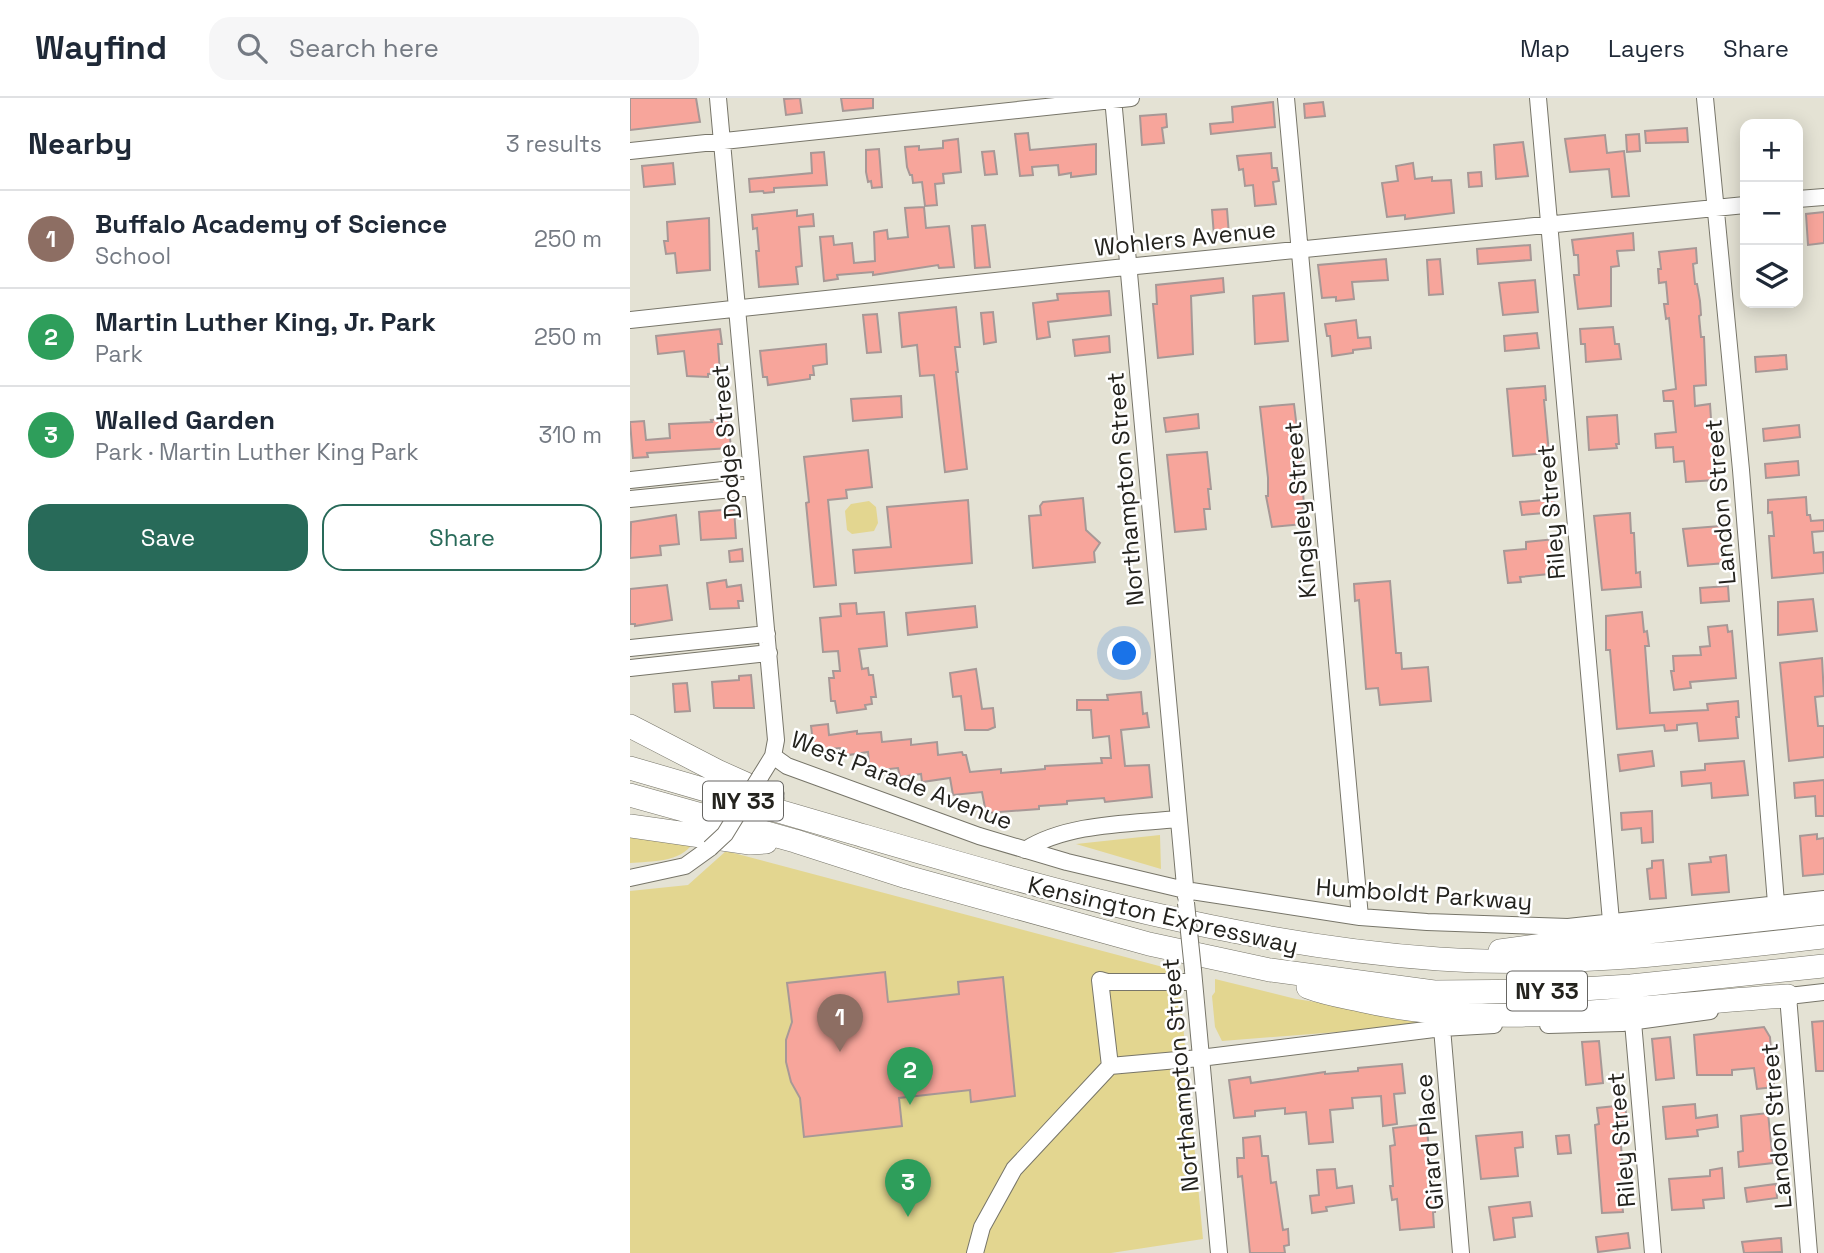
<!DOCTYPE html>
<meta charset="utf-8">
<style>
body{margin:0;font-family:"Space Grotesk",sans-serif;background:#f6f6f7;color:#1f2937}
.controls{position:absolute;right:21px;top:21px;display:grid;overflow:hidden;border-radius:14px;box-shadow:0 4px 18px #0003}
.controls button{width:63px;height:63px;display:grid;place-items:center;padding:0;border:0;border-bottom:2px solid #e0e1e3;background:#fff;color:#1f2937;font:35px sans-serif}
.you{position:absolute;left:495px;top:556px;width:24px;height:24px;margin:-18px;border:5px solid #fff;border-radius:50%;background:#1a73e8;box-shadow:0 0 0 10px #1a73e833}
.badge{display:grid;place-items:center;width:46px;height:46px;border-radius:50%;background:#286a59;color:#fff;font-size:23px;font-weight:700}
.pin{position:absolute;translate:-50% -58px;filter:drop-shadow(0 2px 4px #0008)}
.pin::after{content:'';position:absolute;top:37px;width:24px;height:21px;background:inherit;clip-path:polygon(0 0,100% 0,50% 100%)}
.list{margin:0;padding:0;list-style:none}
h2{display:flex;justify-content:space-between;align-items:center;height:91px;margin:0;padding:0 28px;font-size:30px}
h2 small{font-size:23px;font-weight:400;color:#747a83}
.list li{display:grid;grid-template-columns:46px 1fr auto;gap:21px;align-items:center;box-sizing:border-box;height:98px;padding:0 28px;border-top:2px solid #e0e1e3}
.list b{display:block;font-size:26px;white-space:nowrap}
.list p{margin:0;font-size:23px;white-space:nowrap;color:#747a83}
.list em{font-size:23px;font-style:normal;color:#747a83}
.actions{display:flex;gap:14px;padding:21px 28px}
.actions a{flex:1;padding:16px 0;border:2px solid #286a59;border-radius:21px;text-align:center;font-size:24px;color:#286a59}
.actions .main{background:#286a59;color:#fff}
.icon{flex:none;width:38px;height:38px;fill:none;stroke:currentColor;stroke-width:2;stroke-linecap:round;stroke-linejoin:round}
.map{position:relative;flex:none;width:1194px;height:1155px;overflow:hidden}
header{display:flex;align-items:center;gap:42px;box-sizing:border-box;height:98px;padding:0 35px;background:#fff;border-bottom:2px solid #e0e1e3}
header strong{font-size:33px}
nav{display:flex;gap:38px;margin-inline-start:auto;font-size:24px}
.search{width:490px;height:63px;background:#f6f6f7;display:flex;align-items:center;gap:18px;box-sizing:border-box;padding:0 24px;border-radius:21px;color:#747a83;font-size:26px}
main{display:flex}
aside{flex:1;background:#fff}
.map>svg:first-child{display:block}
.green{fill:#e3d690}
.building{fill:#f7a59b;stroke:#a79896;stroke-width:2}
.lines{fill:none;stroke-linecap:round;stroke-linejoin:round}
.minor-casing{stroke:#777569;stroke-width:18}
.highway-casing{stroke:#777569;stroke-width:24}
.minor{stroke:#fff;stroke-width:16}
.highway{stroke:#fff;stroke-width:23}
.minor-bridge-casing{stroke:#777569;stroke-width:18;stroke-linecap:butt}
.minor-bridge{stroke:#fff;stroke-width:16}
.labels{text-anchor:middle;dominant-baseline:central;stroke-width:5;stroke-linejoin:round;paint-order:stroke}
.shield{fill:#fff;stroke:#666562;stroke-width:2}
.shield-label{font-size:23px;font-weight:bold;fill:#24231e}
.street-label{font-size:24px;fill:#24231e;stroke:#fff}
</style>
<header>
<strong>Wayfind</strong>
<div class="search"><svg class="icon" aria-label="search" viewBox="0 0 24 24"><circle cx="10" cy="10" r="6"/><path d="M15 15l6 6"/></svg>Search here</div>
<nav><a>Map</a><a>Layers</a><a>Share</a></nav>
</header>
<main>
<aside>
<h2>Nearby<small>3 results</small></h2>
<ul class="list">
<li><span class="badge" style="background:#8d6e63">1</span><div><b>Buffalo Academy of Science</b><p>School</p></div><em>250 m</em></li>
<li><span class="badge" style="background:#2e9e5b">2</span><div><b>Martin Luther King, Jr. Park</b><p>Park</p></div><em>250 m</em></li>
<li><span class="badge" style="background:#2e9e5b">3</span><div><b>Walled Garden</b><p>Park · Martin Luther King Park</p></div><em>310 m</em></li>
</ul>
<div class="actions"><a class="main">Save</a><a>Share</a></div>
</aside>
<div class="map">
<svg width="1194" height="1155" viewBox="0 0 1194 1155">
<rect width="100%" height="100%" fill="#e4e2d4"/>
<path class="green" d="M239,403L246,409L248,425L244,433L222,436L217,432L215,413L221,406Z
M530,737L531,771L446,746Z
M0,738L63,745C50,765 22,763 0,765Z
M96,753L548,873L573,1141L481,1155H0V793L58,787Z
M585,881L666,901L824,925L592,943L585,929L582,898L585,894Z"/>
<path class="building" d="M0,0H66L70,24L0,32Z
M170,0L172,15L156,17L154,1Z
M211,0H243V10L213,13Z
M643,4L645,29L581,36L580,26L603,24L602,9Z
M693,4L695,18L675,20L674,6Z
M536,16L537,29L532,30L534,45L512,47L510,18Z
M1057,30L1058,44L1016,45L1015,33Z
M398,35L400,52L466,46V76L441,79V75L429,77L428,67L402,69L403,77L390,78L385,36Z
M1009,36L1010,53L997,54L996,37Z
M975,37L977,55L994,53L999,98L982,99L979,71L940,74L935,41Z
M328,41L331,74L313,76L314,85L305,86L307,107L295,108L292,84L283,85L282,77H280L277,69L275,49L289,48V52L313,50V43Z
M893,44L898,78L866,81L864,47Z
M249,51L252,89L242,90L241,83L238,84L236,74V52Z
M364,53L367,76L355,77L352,54Z
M194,54L197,87L144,90V94L134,95L133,93L120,94L119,81L182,75L181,55Z
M641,55L642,70H647L649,83L643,84L646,106L625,108L623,87L615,88L613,71L609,72L607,58Z
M43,65L45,86L14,89L12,68Z
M783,65L785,81L802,79V83L821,82L824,115L775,121V117L757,119L752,85L768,83L766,68Z
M851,74L852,88L839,89L838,75Z
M294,109L296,130L319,128L324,169L309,170L308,167L243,177V174L207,177L208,181L194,183L190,139L203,138L204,147L222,145L224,165L245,163L244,134L257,132L258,141L278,139L275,110Z
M597,111L599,137L584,138L582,112Z
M167,112V118L183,116L184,128L169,129L172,168L166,169L168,186L129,189L126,153H129L127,130L123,131L122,117Z
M1194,114V145L1178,147L1176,116Z
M79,120L80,172L47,175L45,155L36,156L34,143H38L37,124Z
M355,127L360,169L345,170L342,128Z
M1003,135L1004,152L987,153L989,168L981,169V208L948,211L944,177H949L948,157H944L942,142Z
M900,147L901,162L848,166L847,151Z
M1066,150L1067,165L1063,166L1065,186H1067L1070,203L1071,217L1069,218L1071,239H1074L1076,287L1064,288L1065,308L1080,306L1085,382L1056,384L1054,363L1044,364L1043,349L1026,350L1025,336L1046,334L1043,303H1034L1033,293L1046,291L1039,220L1036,221L1034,206H1038L1036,184L1029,185L1028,171H1031L1029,154Z
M756,161L758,182L722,184L724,201L706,203V199L692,200L688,167Z
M810,161L813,196L799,197L797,162Z
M593,180L594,194L561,198L563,256L528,260L523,206H527L526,187Z
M905,182L908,214L873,217L869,185Z
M479,193L481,217L418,224L420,239L407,241L403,205L428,202L427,196Z
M654,195L658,243L625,246L623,198Z
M326,209L330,249H325L328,274H326L337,371L315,374L304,277L290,278L287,247L272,249L269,215Z
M363,214L366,244L354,246L351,215Z
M247,216L251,254L237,255L233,217Z
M726,222L728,240L740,239L741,250L723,252V255L702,258L700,238H697L695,226Z
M983,229L985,246H989L991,261L956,264L955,246H951L950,231Z
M90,231L92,246H88L90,275L78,276V279L57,278L54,253L28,256L26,238Z
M907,235L909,250L875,253L874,238Z
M479,238L480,254L445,258L443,242Z
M196,246L197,266L183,268L184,277H180V281L138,287L137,279H133L130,253Z
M1156,257L1157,271L1126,274L1125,259Z
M915,288L916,302H914L919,355L883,358L877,291Z
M271,298L272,319L223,323L221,301Z
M664,306L672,372H668L670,394H673L674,407L672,408L673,426L642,429L636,398H638V380L630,309Z
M568,316L569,330L536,334L534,320Z
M987,317L989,346H986L987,350L959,352L957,319Z
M98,321L101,350L17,355L18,359L3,360L0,324L14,323L16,342L40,340L39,326L82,324L81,322Z
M1169,327L1170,339L1134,343L1133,331Z
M238,352L242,389L216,392L217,400L198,402L206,487L184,489L176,405L179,404L174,359Z
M577,354L581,391H578L580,411H574L576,431L545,434L537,357Z
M1168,363L1169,377L1136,380L1135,366Z
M1176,399L1177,417H1180L1181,423L1194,422V433L1182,434L1184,455L1193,454L1194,475L1142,480L1139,438H1144L1142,414L1138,415V402Z
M453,400L456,432L470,445L464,454L465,464L403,470L399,418L411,417L410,408L413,404Z
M924,401L926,414L892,417L890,404Z
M338,402L342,465L225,475L223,452L261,449L257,409Z
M104,411L106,440L71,442L69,414Z
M1000,415L1001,435H1004L1006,475L1010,474L1011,489L972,492L964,418Z
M46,417L49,446L30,448L31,457L0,460L1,424Z
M1090,428L1092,451H1095L1096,465L1058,468L1053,431Z
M925,441L929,475L890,479L891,484L878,485L874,453L896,451V444Z
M112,451L113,463L100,464L99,453Z
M96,482L97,489L111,487L113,503H108L109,510L80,511L77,485Z
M760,483L766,555H771L772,571L798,569L801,603L750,607L748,590L736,591L729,502L725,503L724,486Z
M37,487L42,522L5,528V526H0V491Z
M1098,488L1099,503L1071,505L1070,490Z
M1183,501L1187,533L1148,537V504Z
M226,505L227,516L254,514L257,548L229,551L232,571L238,570L239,577H243L246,599H241L242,606L235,607L236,611L207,615L205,603H201L199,580H204L203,573H210L208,553L193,554L190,520L211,518L210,506Z
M345,508L347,529L278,537L276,515Z
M1012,514L1014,534L1017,533L1019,548H1015L1020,615L1078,612L1077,606L1108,603L1109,619H1106L1108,640L1069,643L1067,625L1047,627V632L1035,633L1034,627L987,631L980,552H976V518Z
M1097,527L1098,534L1102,533L1106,580L1060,584L1061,590L1044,592L1041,573H1044L1043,558L1071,557L1070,549L1080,548L1078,529Z
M1192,560L1194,598L1185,599L1188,628H1194V659L1159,663L1150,565Z
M346,571L352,611L363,610L365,629L358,632H335L331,598L323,599L320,575Z
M121,577L124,610H84L82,584L109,582V578Z
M57,585L60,613L45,614L43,586Z
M511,594L513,616L517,615L519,629L491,632L495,668L519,667L522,699L475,704L474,700L437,703V706L409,708V711L356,715L352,694L323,697L320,680L292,684L291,676L270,679L268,670L240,673L238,654L212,658L210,650L184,652L181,628L198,626L199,637L227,633V636L251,634L252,644L281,641V647L307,644L308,657L332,654L333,657H336L340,674L371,671V675L415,671V668L472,665L471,660H481L479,638L463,640L461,612H447V602H478L477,597Z
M1022,653L1024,668L990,673L988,657Z
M1114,663L1118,697L1082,700L1081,685L1052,688L1051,674L1075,672V666Z
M1194,682V718H1186L1185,698L1165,700L1164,685Z
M1022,713L1023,744L1012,745L1011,730L992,732L991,715Z
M1187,736V741L1194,740V776L1173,778L1170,738Z
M1096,757L1099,794L1062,797L1059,766L1081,764L1080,759Z
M1033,762L1036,800L1020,801L1017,771L1022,770V763Z
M255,874L258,904L329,896L328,884L373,879L385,998L341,1004L340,992L269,1000L272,1028L174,1039L170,1000L161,984L156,964V942L162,924L157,885Z
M1194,923V973H1186L1182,924Z
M1134,929L1140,939L1144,989L1127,991L1124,970L1102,972V977H1067L1064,937Z
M1040,939L1044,980L1026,982L1022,941Z
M969,943L973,985L956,987L952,944Z
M772,966L775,995L764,996L767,1026L753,1028L751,998L722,1000L723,1010L700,1012L703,1044L679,1046L676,1014L655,1016V1010L625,1013V1018L604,1020L599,982L620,979L621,985L695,974V976L728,973V970Z
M1065,1006L1066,1020L1087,1017L1088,1029L1067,1032L1068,1038L1036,1041L1033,1009Z
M995,1007L997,1023L989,1024L995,1095H991L993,1114L972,1115L965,1027L969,1026L967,1010Z
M1138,1015L1143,1065L1109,1069L1108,1054L1113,1053L1111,1018Z
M796,1026L805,1096V1114H803L804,1129L770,1132L767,1101L762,1102L760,1088H763L760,1048L765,1047L763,1030Z
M892,1034L893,1049L885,1050L888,1078L851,1081L846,1038Z
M939,1037L941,1055L928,1056L926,1038Z
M630,1038L632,1058H638L641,1085L646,1084L653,1132L658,1131L659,1147L654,1148L655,1155H620L612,1078L608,1079L607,1060H614L613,1040Z
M1092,1070L1094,1100L1073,1102L1074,1110L1042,1112L1039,1081L1080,1078V1072Z
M705,1071L707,1090L722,1088L724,1105L696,1109L697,1113L682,1115L680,1098L689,1097L687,1072Z
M1146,1086L1147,1100L1117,1104L1115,1090Z
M900,1104L902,1118L883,1120L885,1139L864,1142L859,1109Z
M998,1135L1000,1150L968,1154L966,1139Z
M1151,1140L1152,1154L1114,1155L1112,1144Z"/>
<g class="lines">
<g class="minor-casing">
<path id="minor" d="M88,0L146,642L143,658L130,679
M483,0L556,799
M656,0L730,819
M908,0L981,823
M1075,0L1111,372L1146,805
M0,53L501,0
M1168,101L1194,99
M0,222L486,170L1115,107
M0,382L121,369
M0,401L123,389
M0,550L137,536
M0,570L139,555
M143,658L157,668L349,738L437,764L555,792L730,819L797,824L938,829L1194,801
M395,752C437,725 499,726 548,721
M0,780L55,768L80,750
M563,872L589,1155
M1158,898L1179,1155
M1150,899L1194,894
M1003,924L1023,1155
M918,927L992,925L1080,913
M812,930L831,1155
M480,968L470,882L477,884H564
M345,1155L352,1129L384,1071L480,968L570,960L812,930L864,927"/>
</g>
<g class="highway-casing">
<path id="highway" d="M0,628L87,673L143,698
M0,670C74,691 149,713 224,735C417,791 607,847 809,861C938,870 1066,853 1194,839
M0,697L165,743L277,779L519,846L640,872L804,894L919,893L1001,888L1194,868
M0,728L120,745L136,744
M870,853L972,839L1194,815
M678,889C696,896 716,899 734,903C871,934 1019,906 1158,898"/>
</g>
<use href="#minor" class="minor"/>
<use href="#highway" class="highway"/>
<g class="minor-bridge-casing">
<path id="minor-bridge" d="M80,750L95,736L130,679
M556,805L563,872"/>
</g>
<use href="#minor-bridge" class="minor-bridge"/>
</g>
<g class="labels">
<g class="shield">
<rect x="73" y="683.5" width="80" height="39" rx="5"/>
<rect x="877" y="873.5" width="80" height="39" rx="5"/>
</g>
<g class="shield-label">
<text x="113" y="703">NY 33</text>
<text x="917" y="893">NY 33</text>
</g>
<g class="street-label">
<text transform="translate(555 140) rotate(-6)">Wohlers Avenue</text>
<text transform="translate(96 344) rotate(-95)">Dodge Street</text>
<text transform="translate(495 391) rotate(-95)">Northampton Street</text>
<text transform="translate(1090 404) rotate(-95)">Landon Street</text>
<text transform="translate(670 412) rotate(-95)">Kingsley Street</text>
<text transform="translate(921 414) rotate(-95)">Riley Street</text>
<text transform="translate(272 682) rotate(21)">West Parade Avenue</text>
<text transform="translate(794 796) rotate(4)">Humboldt Parkway</text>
<text transform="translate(533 817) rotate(13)">Kensington Expressway</text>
<text transform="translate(550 977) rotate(-95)">Northampton Street</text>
<text transform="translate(1146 1028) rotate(-95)">Landon Street</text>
<text transform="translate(991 1042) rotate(-95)">Riley Street</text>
<text transform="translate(799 1044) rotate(-95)">Girard Place</text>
</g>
</g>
</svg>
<div class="controls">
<button>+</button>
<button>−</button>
<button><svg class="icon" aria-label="layers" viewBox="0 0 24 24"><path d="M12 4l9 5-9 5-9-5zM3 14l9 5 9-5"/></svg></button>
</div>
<div class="you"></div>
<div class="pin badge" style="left:210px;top:954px;background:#8d6e63">1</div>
<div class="pin badge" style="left:280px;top:1007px;background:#2e9e5b">2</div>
<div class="pin badge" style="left:278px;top:1119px;background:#2e9e5b">3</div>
</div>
</main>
